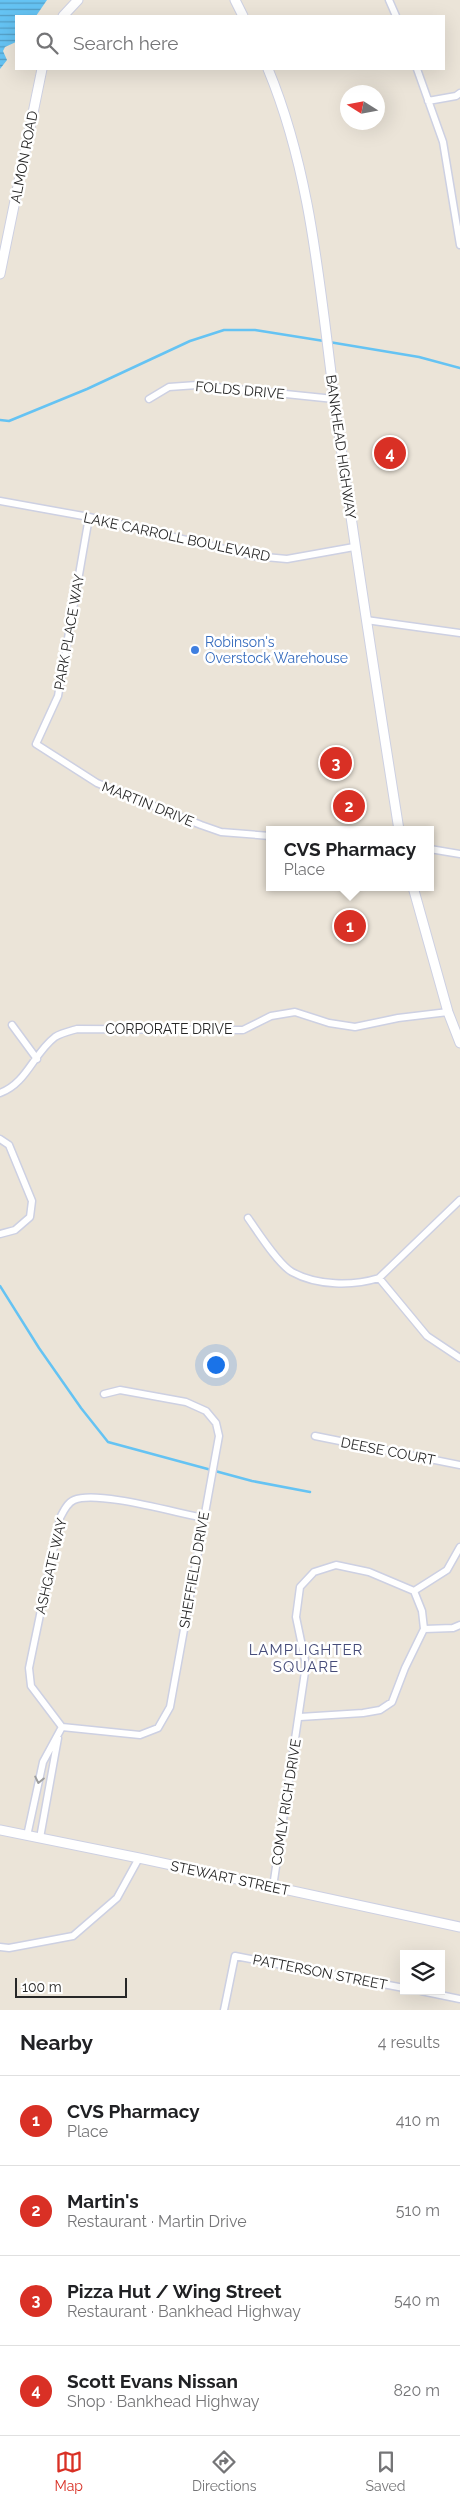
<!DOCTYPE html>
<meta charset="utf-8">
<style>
body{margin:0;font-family:Raleway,sans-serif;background:#f2f2f2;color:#202124}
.controls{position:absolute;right:15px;bottom:15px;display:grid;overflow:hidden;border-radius:0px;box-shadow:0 5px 20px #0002}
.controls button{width:45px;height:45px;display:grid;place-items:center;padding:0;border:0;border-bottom:1px solid #e0e0e0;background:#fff;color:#202124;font:25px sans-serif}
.compass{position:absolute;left:340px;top:85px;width:45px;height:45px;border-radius:50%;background:#fff;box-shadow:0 5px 20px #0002;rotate:281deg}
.scale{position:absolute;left:15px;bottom:12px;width:112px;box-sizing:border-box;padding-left:5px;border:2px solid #272727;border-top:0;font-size:14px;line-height:18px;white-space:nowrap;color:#272727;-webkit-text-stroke:4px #fff;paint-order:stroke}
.you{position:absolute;left:215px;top:1364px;width:18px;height:18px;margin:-12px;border:4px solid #fff;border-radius:50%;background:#1a73e8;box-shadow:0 0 0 8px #1a73e833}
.badge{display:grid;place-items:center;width:32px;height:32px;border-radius:50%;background:#d93025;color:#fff;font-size:16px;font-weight:700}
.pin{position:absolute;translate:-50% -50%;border:2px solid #fff;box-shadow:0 1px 5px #0006}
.popup{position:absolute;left:266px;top:826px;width:168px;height:65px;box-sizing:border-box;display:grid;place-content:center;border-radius:0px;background:#fff;filter:drop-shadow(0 1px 4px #0005);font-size:16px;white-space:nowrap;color:#757577}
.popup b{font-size:19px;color:#202124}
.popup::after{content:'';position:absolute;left:50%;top:100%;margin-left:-10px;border:10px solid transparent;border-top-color:#fff}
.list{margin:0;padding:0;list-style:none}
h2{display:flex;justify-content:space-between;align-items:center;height:65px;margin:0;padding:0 20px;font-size:21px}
h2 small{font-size:16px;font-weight:400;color:#757577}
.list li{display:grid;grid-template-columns:32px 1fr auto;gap:15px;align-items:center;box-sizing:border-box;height:90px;padding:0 20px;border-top:1px solid #e0e0e0}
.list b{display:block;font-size:19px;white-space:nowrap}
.list p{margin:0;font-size:16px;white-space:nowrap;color:#757577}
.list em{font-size:16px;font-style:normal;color:#757577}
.icon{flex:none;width:28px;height:28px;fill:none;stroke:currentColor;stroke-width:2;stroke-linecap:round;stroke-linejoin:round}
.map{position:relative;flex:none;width:460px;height:2010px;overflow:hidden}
.search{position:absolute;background:#fff;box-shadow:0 5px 20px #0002;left:15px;right:15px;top:15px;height:55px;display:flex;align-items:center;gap:12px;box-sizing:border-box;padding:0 18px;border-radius:0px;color:#757577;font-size:19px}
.sheet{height:425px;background:#fff}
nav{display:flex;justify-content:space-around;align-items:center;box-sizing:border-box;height:70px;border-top:1px solid #e0e0e0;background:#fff;font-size:14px;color:#757577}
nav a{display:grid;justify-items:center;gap:2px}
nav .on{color:#d93025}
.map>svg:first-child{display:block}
.water{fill:url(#water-rules)}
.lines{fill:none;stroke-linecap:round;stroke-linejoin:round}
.stream{stroke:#65c3f3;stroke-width:2.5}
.street-casing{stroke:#cdd0e2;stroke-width:9}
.secondary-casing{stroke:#cdd0e2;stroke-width:11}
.street{stroke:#fff;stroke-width:6}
.secondary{stroke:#fff;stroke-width:9}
.oneway{stroke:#9e9e9e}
.shop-dot{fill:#3f7fe0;stroke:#fff;stroke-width:2}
.labels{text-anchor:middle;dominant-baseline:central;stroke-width:5;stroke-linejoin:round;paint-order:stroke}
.street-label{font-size:14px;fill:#272727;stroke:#fff}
.shop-label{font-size:14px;fill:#366cbe;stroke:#fff;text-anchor:start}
.neighbourhood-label{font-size:15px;letter-spacing:1px;fill:#464c79;stroke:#fff}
</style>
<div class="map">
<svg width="460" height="2010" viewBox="0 0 460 2010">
<defs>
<pattern id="water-rules" width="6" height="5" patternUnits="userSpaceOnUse" patternTransform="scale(1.25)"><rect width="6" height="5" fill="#65c3f3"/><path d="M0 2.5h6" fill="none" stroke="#539ec5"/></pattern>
</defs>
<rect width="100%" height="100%" fill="#ebe4d8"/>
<path class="water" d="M0,0H47L36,16H16V42L5,47L3,51L7,60L0,69Z"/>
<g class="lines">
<path class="stream" d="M329,342L419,357L460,368
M0,420L9,421L87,389L190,341L224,330H255L324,341
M0,1286L39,1348L81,1408L108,1442L252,1481L310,1492"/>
<g class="street-casing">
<path id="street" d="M389,0L396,16
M417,69L443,142L460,245
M428,101L456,96L460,93
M149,399L169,387L197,385L334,399
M0,501L89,517L254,556L287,559L354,547
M89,517L58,696L36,744L97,783L201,825L221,832L270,836
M366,620L460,633
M430,849L460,854
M12,1025L37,1059
M0,1093C27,1083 33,1054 55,1037C61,1033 70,1031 77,1029L243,1030L271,1016L295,1012L329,1023L355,1027L398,1018L448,1012
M0,1139L9,1145L32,1201L30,1217L15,1230L0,1234
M248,1218C258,1232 278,1264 292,1272C317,1286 353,1286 379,1278L460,1200
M379,1278L427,1336L460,1358
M315,1436L460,1465
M414,1591L447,1570L460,1547
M424,1629L453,1628L460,1625
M62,1727L31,1686L29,1668L60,1518C63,1512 67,1503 74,1500C97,1490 176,1513 204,1518
M27,1836L43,1762L62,1727L140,1735L158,1728L170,1707L219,1436L216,1423L206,1411L186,1402L120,1390L104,1394
M40,1838L58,1738
M273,1887L306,1665L296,1617L300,1587L314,1572L336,1565L369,1572L414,1591L422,1611L424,1629L405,1668L392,1702L380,1710L363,1713L300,1717
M0,1947L9,1948L73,1936L117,1898L139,1858
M421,1991L460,1999
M224,2010L235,1956L404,1988"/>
</g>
<g class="secondary-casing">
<path id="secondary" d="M235,0L243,16
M63,16L78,0
M268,69C313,177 320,295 336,411C355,551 377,690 399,830
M0,274L42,69
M413,887L448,1012L460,1043
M0,1830L139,1858L460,1927"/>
</g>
<use href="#street" class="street"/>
<use href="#secondary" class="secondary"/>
</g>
<defs><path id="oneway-chevron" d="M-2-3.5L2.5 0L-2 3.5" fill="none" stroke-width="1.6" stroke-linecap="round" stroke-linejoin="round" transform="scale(1.25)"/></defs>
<use class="oneway" href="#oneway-chevron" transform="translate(39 1780) rotate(102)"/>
<circle class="shop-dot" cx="195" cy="650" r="5"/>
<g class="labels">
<g class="street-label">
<text transform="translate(24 157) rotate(-79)">ALMON ROAD</text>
<text transform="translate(240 390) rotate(5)">FOLDS DRIVE</text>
<text transform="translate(341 447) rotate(82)">BANKHEAD HIGHWAY</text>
<text transform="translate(177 537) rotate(12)">LAKE CARROLL BOULEVARD</text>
<text transform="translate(69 632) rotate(-80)">PARK PLACE WAY</text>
<text transform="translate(148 804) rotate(22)">MARTIN DRIVE</text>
<text x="169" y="1029">CORPORATE DRIVE</text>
<text transform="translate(388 1451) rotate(11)">DEESE COURT</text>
<text transform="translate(51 1566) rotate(-77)">ASHGATE WAY</text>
<text transform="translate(194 1570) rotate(-80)">SHEFFIELD DRIVE</text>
<text transform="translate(286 1802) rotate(-81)">COMLY RICH DRIVE</text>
<text transform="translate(230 1878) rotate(12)">STEWART STREET</text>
<text transform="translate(320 1972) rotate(11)">PATTERSON STREET</text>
</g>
<g class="shop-label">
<text x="205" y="642">Robinson's<tspan x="205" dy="16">Overstock Warehouse</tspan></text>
</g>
<g class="neighbourhood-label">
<text x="306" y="1650">LAMPLIGHTER<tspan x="306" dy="17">SQUARE</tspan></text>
</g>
</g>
</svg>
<div class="controls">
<button><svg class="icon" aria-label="layers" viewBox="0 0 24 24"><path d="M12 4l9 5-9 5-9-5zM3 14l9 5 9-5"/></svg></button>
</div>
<svg class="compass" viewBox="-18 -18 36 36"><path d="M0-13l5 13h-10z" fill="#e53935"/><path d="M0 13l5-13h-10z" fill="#757577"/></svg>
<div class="scale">100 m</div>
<div class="you"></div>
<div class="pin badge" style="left:350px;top:926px">1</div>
<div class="popup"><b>CVS Pharmacy</b>Place</div>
<div class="pin badge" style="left:349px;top:806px">2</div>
<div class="pin badge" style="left:336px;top:763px">3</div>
<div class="pin badge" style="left:390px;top:453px">4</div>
<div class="search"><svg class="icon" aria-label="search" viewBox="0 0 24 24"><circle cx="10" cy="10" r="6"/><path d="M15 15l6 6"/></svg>Search here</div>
</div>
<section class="sheet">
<h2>Nearby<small>4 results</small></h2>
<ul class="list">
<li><span class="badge">1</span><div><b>CVS Pharmacy</b><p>Place</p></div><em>410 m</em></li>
<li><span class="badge">2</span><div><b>Martin's</b><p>Restaurant · Martin Drive</p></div><em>510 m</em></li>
<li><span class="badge">3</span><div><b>Pizza Hut / Wing Street</b><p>Restaurant · Bankhead Highway</p></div><em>540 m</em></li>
<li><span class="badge">4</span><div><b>Scott Evans Nissan</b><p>Shop · Bankhead Highway</p></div><em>820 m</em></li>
</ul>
</section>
<nav>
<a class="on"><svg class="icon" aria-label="map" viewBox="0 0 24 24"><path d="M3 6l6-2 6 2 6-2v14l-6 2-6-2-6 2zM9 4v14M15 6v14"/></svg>Map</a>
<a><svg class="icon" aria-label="directions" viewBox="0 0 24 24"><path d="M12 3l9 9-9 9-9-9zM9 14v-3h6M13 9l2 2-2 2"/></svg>Directions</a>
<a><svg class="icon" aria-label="saved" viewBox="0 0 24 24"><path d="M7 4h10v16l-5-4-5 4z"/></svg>Saved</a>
</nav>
